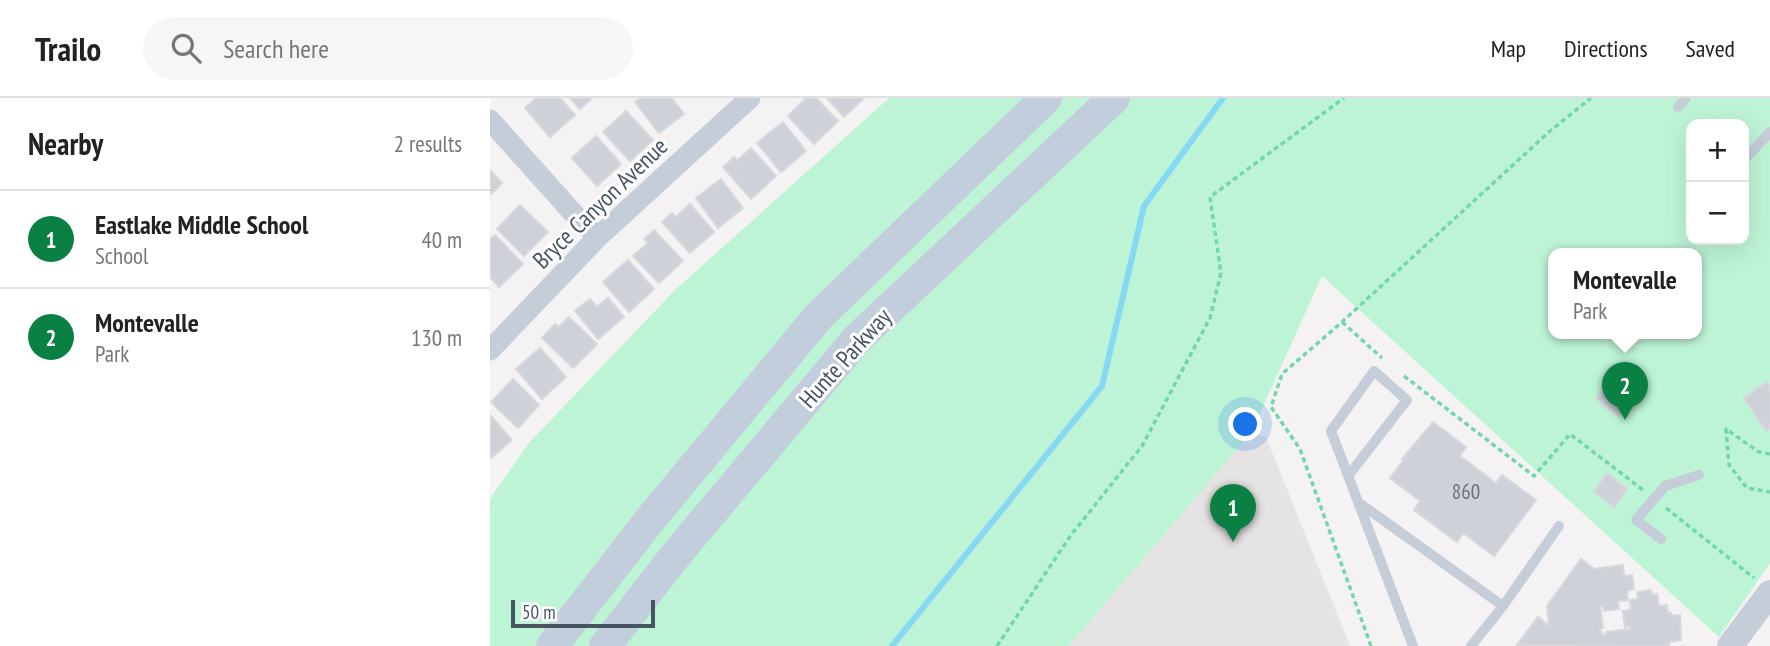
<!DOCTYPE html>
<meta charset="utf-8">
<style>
body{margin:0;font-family:"PT Sans Narrow",sans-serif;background:#f6f6f6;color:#222}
.controls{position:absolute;right:21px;top:21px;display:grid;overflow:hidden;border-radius:14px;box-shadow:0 7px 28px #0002}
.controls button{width:63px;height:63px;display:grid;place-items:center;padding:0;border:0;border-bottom:2px solid #e0e0e0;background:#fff;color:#222;font:35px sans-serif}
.scale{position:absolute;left:21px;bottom:18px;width:144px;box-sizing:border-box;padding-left:7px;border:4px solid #475462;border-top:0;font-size:19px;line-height:24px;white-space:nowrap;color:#475462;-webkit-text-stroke:5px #fff;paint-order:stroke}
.you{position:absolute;left:756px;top:327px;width:24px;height:24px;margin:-18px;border:5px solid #fff;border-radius:50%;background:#1a73e8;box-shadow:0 0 0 10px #1a73e833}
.badge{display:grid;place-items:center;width:46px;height:46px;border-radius:50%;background:#0b8043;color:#fff;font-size:23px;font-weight:700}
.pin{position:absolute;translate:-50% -58px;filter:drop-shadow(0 2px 4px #0008)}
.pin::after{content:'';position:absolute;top:37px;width:24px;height:21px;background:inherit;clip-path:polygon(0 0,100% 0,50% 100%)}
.popup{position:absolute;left:1058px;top:150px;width:154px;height:91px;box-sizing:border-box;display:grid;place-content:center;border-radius:14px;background:#fff;filter:drop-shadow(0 2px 5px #0005);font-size:23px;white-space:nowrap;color:#767676}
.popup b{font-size:26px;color:#222}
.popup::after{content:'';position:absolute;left:50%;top:100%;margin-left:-14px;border:14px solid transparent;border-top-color:#fff}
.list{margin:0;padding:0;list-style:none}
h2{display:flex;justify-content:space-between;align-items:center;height:91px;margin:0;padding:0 28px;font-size:30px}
h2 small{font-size:23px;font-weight:400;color:#767676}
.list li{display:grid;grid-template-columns:46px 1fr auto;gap:21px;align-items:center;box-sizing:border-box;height:98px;padding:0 28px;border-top:2px solid #e0e0e0}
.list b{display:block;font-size:26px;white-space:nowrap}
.list p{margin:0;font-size:23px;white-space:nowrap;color:#767676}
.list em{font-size:23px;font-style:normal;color:#767676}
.icon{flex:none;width:38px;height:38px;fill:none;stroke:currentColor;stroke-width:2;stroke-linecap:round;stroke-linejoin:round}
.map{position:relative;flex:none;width:1280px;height:548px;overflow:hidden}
header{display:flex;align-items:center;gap:42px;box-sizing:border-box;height:98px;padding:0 35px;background:#fff;border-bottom:2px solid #e0e0e0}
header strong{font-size:33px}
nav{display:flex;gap:38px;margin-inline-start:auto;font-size:24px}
.search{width:490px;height:63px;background:#f6f6f6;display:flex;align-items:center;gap:18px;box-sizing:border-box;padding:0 24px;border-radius:38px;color:#767676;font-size:26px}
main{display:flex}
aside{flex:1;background:#fff}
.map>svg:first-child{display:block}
.education{fill:#e6e3e4}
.green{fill:#bef4d6;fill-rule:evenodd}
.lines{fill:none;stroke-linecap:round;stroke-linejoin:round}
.stream{stroke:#87d8f5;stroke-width:6}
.building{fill:#ced1d8;stroke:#d6d8de;stroke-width:2}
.path{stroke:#72d7ab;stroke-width:3.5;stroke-dasharray:5 3.5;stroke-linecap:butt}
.service{stroke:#c5cdd8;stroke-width:10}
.minor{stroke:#c5cdd8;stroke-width:21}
.tertiary{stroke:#c5cdd8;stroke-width:26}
.secondary{stroke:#c3cedc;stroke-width:32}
.labels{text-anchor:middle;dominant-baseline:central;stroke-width:6;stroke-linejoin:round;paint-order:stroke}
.number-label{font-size:21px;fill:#697380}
.street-label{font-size:24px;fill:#475462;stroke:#fff}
</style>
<header>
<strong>Trailo</strong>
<div class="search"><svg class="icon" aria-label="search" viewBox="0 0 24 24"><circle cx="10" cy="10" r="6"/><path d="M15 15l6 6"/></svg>Search here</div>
<nav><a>Map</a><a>Directions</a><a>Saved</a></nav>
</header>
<main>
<aside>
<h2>Nearby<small>2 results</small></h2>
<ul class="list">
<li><span class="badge">1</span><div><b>Eastlake Middle School</b><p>School</p></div><em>40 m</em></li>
<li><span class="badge">2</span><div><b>Montevalle</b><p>Park</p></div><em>130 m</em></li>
</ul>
</aside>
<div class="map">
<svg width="1280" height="548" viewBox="0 0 1280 548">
<rect width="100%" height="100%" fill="#f4f2f2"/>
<path class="education" d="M761,335L776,339L860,548H579Z"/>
<path class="green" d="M399,0H1280V465L1229,539L832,178L761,335L579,548H0V401L38,346L185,192ZM1201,26H1254V142H1201ZM1063,156H1207V236H1063Z"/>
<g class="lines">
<path class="stream" d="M402,548L612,288L654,108L733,0"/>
</g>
<path class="building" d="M46,0H70L85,17L60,39L35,10Z
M80,0H102L90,11Z
M151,0H182L194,16L169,35L145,4Z
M316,0H326L348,23L324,46L298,18Z
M337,0H374L354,19Z
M136,13L163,42L140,63L113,34Z
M293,24L316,53L291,74L267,45Z
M106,38L131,66L107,88L82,60Z
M261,50L286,78L261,101L233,69L244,59L247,63Z
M0,72L12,85L0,97Z
M231,81L253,110L228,130L206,100Z
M200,106L224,134L200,155L172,124L182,115L186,119Z
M30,107L58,134L34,158L7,131Z
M164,132L193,163L169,185L143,158L158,145L154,141Z
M5,137L33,166L9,189L0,179V141Z
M138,162L164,191L139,214L113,184Z
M118,200L134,219L108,241L85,213L100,201L107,209Z
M79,219L107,246L83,270L52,240L65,226L69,229Z
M50,250L76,279L52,301L26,271Z
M23,281L49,307L28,330L1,304Z
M1121,281L1144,298L1128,318L1106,300Z
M1277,284L1280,289V330L1276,333L1254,300Z
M0,317L22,342L0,361Z
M943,324L976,349L970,358L1006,385L1012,377L1046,402L1004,458L973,435L967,444L924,412L930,403L900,380L913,363L912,361Z
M1117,375L1137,391L1124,409L1104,394Z
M1091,461L1104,471L1133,467L1134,478L1142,477L1144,491L1137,493L1138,502L1128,503L1129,511L1114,513L1113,508H1110L1113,530L1110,531L1111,534L1115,538L1117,534L1140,531V528L1135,529L1133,513L1141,512L1140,502L1148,501L1147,494L1161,492L1162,497L1167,496L1169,508L1177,507L1178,515H1181L1182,518L1190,517L1191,542L1179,544V548L1027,547L1048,519L1059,528L1057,508Z"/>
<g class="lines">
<path class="path" d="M852,224L892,260
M914,278L1044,378L1080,336L1153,392
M1280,356L1269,354L1236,331L1239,367L1257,390L1280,394
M1176,410L1264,480
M507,548L581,437L652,348L720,220L731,175L720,99L854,0
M881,548L810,351L781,309L792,276L852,224L1060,33L1101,0"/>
<path class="service" d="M1188,9L1196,0
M1254,62L1280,34
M858,378L917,302L884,273L841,333L923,548
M868,404L1013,508L1069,428
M1171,441L1146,422L1175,388L1209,377
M981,548L1013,508"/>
<path class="minor" d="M0,22L84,116L108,139
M0,252L108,139L260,0"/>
<path class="tertiary" d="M1240,548L1280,495"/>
<path class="secondary" d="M62,548L163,418L329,218L556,0
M115,548L185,458L367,241L624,0"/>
</g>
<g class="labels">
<g class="number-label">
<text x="976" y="393">860</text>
</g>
<g class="street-label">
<text transform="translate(110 105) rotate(-44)">Bryce Canyon Avenue</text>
<text transform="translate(355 260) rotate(-48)">Hunte Parkway</text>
</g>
</g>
</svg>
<div class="controls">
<button>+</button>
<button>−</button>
</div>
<div class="scale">50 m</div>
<div class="you"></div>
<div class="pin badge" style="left:743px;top:444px">1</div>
<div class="pin badge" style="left:1135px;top:322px">2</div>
<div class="popup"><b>Montevalle</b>Park</div>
</div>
</main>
